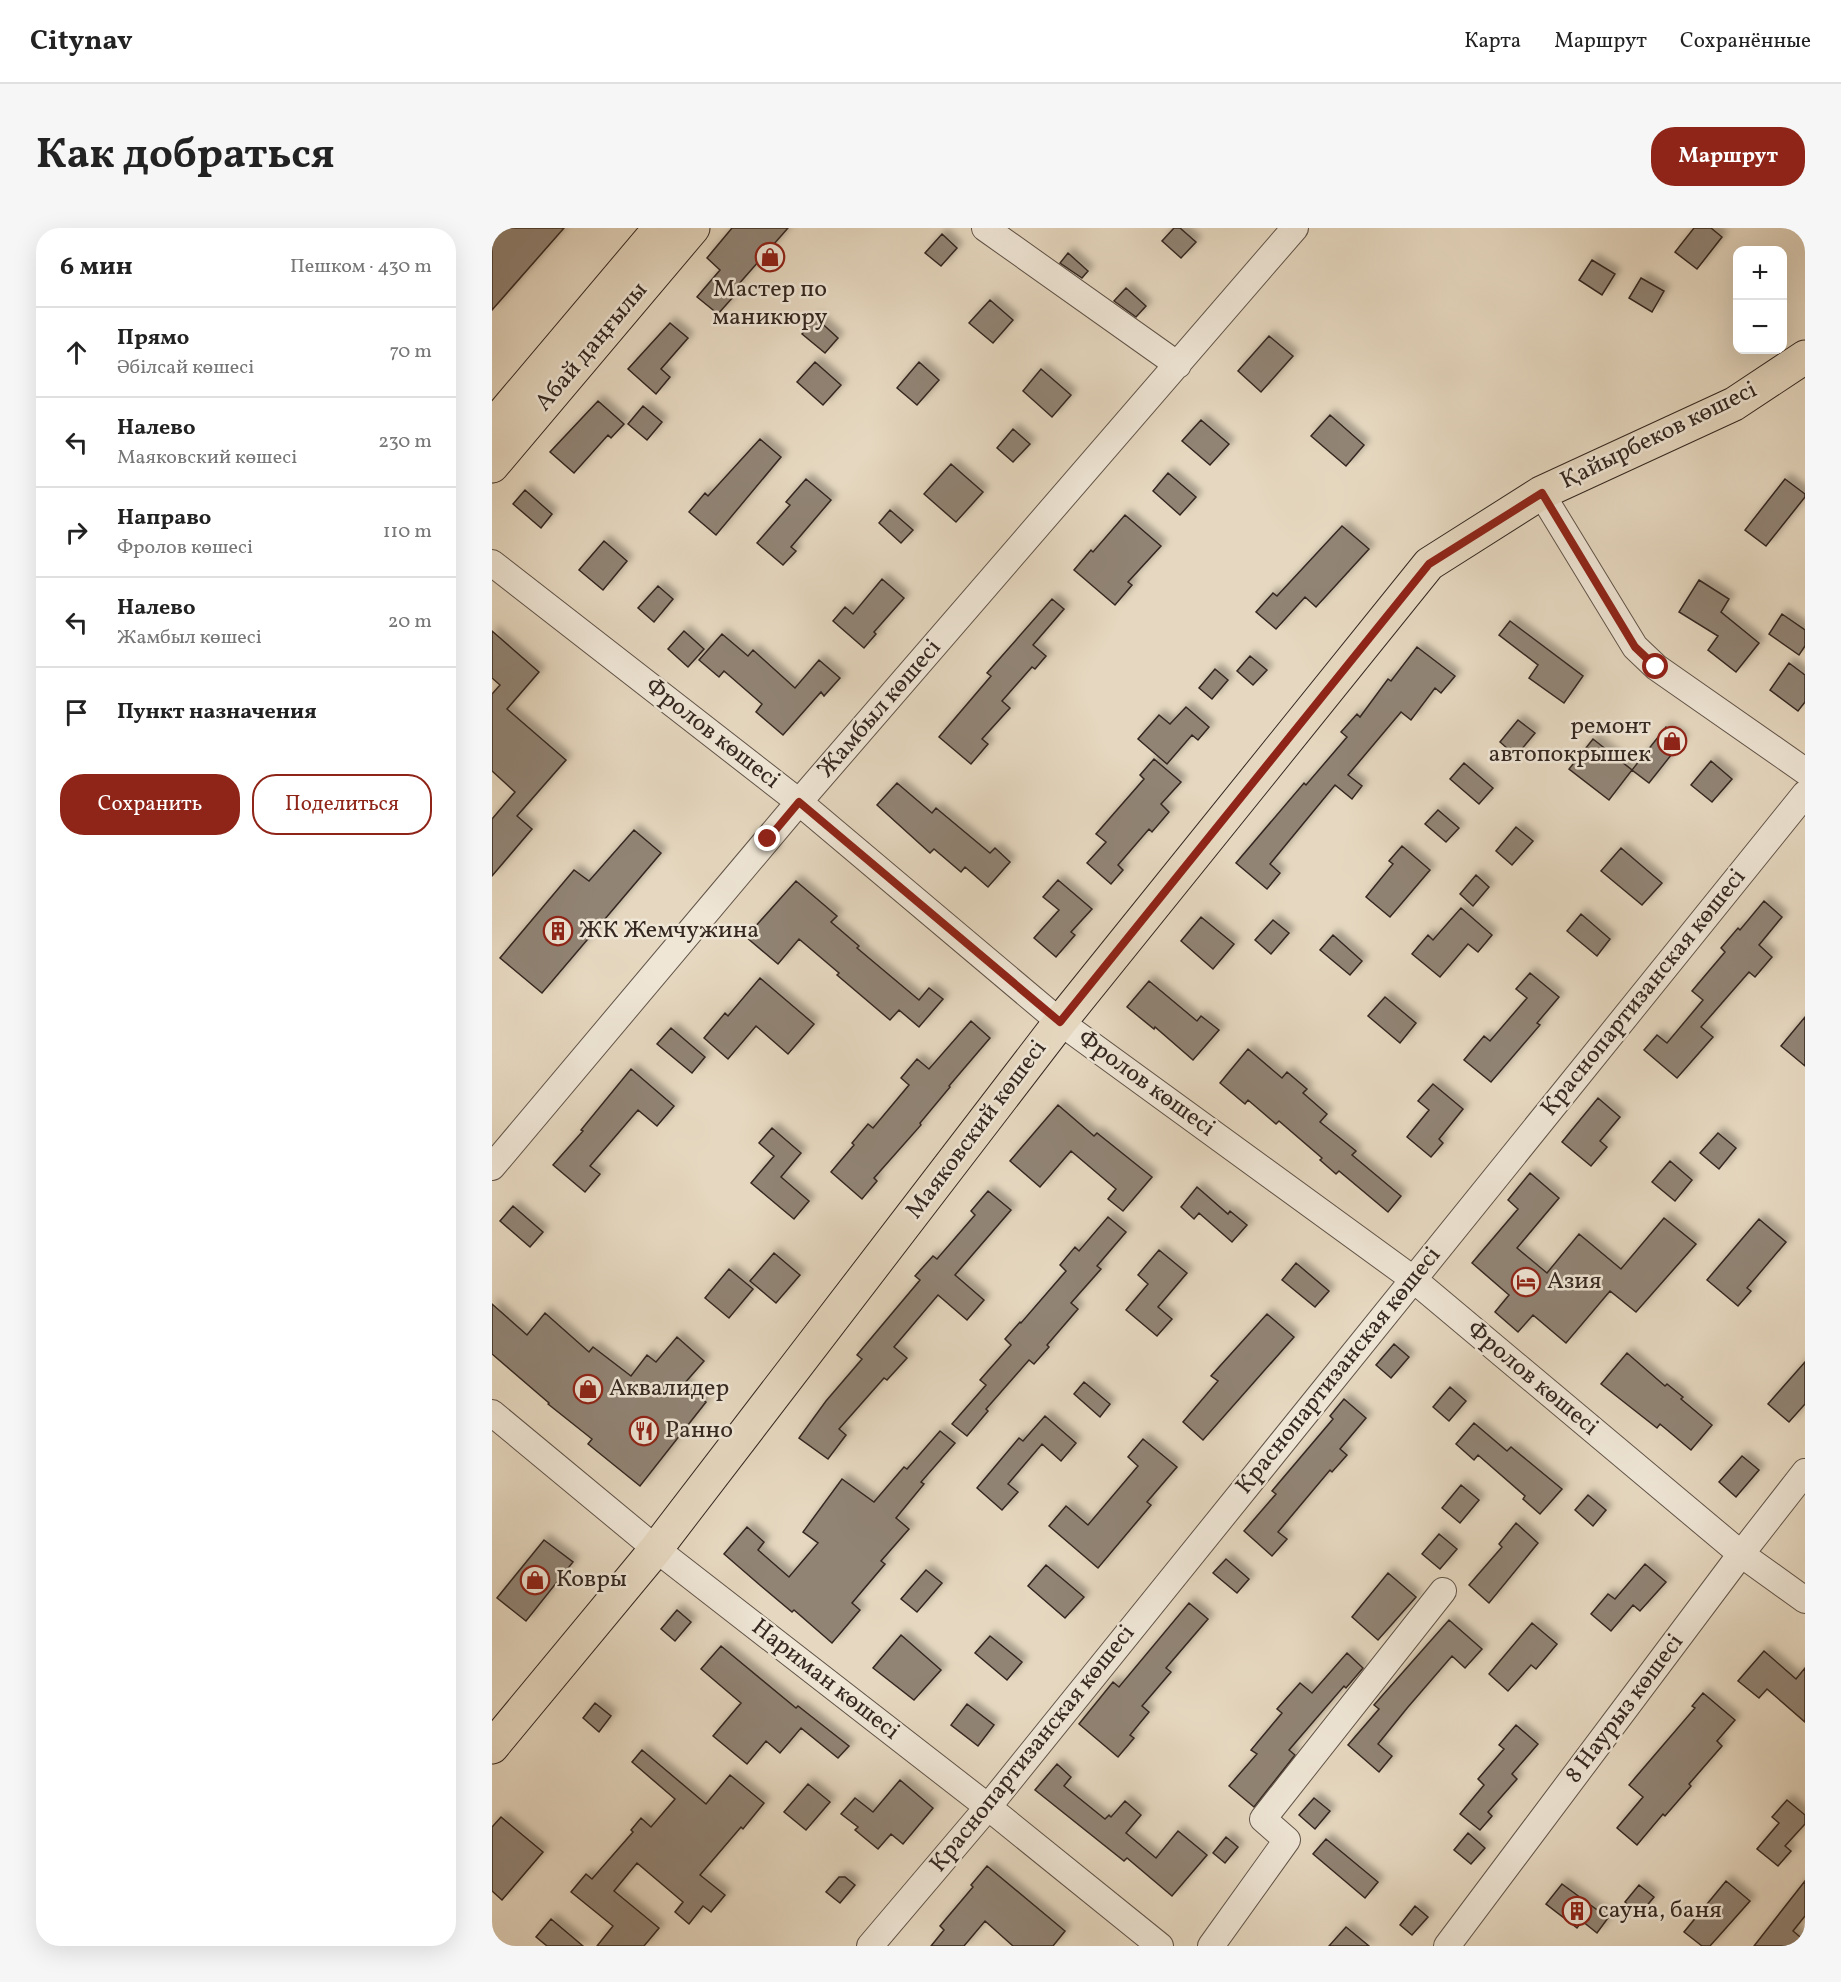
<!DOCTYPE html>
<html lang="ru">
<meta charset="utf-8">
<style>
body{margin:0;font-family:Vollkorn,serif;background:#f6f6f6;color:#222}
.controls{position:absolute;right:18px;top:18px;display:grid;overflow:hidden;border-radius:12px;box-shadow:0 6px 24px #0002}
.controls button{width:54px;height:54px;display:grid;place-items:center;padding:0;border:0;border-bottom:2px solid #e0e0e0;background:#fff;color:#222;font:30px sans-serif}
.stop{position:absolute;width:18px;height:18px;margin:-14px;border:4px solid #8f2418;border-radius:50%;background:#fff}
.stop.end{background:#8f2418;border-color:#fff;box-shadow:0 2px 6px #0008}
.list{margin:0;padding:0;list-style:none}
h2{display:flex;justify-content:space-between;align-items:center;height:78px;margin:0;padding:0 24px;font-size:26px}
h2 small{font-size:20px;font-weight:400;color:#767676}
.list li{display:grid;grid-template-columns:39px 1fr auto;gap:18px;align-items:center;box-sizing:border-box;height:90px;padding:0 24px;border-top:2px solid #e0e0e0}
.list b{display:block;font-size:22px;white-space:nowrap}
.list p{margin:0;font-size:20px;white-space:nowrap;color:#767676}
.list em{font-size:20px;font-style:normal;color:#767676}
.actions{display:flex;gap:12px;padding:18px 24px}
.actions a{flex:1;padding:14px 0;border:2px solid #8f2418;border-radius:24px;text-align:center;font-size:21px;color:#8f2418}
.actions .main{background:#8f2418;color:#fff}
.icon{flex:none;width:33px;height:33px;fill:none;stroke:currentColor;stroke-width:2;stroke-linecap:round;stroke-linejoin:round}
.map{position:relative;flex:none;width:1313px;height:1718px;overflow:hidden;border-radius:24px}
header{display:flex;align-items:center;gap:36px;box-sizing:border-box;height:84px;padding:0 30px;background:#fff;border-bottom:2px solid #e0e0e0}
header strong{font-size:28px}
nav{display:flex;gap:33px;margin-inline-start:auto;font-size:21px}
.intro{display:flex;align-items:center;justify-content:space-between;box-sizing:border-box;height:144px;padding:0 36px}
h1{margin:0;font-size:42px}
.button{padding:15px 27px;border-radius:24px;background:#8f2418;color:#fff;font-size:21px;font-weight:700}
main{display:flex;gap:36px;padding:0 36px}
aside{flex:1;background:#fff;border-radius:24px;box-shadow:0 6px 24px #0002}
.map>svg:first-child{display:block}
.building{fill:#918474;stroke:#352821;stroke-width:1.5;filter:url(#shadow)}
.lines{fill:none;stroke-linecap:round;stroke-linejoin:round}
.minor-casing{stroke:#615449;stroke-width:28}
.major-casing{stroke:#352821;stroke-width:35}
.minor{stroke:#efe6d6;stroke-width:26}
.major{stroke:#e6d8c0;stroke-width:33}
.route{stroke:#8f2418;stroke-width:8}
.labels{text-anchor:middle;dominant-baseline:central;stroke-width:5;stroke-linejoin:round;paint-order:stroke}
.poi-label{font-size:24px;fill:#352821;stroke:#efe6d6;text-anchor:start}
.street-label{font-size:24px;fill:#352821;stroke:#efe6d6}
</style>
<header>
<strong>Citynav</strong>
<nav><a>Карта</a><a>Маршрут</a><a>Сохранённые</a></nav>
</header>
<div class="intro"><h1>Как добраться</h1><a class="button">Маршрут</a></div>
<main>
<aside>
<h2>6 мин<small>Пешком · 430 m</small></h2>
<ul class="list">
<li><svg class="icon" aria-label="ahead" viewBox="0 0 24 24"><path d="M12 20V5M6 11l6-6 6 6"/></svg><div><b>Прямо</b><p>Әбілсай көшесі</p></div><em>70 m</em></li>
<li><svg class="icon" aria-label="left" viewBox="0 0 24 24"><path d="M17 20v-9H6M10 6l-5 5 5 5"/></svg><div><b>Налево</b><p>Маяковский көшесі</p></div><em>230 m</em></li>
<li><svg class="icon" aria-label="right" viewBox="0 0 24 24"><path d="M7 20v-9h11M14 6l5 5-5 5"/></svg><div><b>Направо</b><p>Фролов көшесі</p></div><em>110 m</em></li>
<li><svg class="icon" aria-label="left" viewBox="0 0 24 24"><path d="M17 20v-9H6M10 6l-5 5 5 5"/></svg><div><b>Налево</b><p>Жамбыл көшесі</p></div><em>20 m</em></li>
<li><svg class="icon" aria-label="arrive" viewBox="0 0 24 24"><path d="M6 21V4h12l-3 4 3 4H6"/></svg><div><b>Пункт назначения</b></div></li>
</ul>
<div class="actions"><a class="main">Сохранить</a><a>Поделиться</a></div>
</aside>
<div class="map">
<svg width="1313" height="1718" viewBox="0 0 1313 1718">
<defs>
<filter id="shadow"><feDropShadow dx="5.5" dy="-5.5" stdDeviation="3" flood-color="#0004"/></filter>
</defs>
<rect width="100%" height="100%" fill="#e6d8c0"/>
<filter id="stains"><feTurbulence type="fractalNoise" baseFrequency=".00333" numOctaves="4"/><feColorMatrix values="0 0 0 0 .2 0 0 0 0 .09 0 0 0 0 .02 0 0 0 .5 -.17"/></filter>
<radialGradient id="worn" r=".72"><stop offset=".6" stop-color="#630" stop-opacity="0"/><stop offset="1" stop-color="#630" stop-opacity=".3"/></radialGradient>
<path class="building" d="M4,0H72L0,82V5Z
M240,0H296L238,66L241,69L226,86L205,69L228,42L215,30Z
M682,0H688L704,14L689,30L670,13Z
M1202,0H1219L1230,9L1205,41L1183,24Z
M450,6L465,20L449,38L433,25Z
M576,25L596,43L590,50L568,35Z
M1100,32L1123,46L1110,67L1087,52Z
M1149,50L1172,63L1160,84L1137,70Z
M634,60L654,78L644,89L622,73Z
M498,72L521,92L501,115L477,95Z
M324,90L346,110L333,125L310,106Z
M178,95L196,110L169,141L178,149L164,166L136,141Z
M777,108L801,128L769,164L746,143Z
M323,134L349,157L331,177L305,154Z
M427,134L447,152L425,177L405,160Z
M549,141L579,167L560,189L531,163Z
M106,173L132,196L119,210L116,207L82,245L58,224Z
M151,178L170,194L155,212L136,196Z
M838,187L872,217L854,238L819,208Z
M709,192L737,216L718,237L690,213Z
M521,201L538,216L521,234L505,220Z
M268,211L289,229L224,307L197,284L213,265L216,268Z
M459,236L491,264L464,294L432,266Z
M676,245L704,269L688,287L661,263Z
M314,251L339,272L299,319L304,323L291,337L265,315L298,277L294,274Z
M1293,251L1313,266V269L1274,318L1253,302Z
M33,262L60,286L49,300L21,276Z
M398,282L421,302L409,315L387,295Z
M633,287L669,318L636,354L640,357L623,377L582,342L599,322L601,324Z
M850,298L877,321L824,379L813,369L784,401L764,384L781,365L785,368Z
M112,313L135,333L111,362L87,342Z
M390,351L412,370L382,404L384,406L372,420L341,393L353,379L361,386Z
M1207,352L1237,371L1229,384L1267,415L1244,444L1216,422L1226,408L1187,384Z
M166,358L181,371L162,394L146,380Z
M560,371L572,381L541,417L554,428L543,441L540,439L510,473L518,480L490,511L496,516L479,536L447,509L499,448L495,445Z
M1290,386L1313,402V418L1307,427L1277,406Z
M1018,393L1091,448L1072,475L1037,450L1046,437L1007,407Z
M0,403L47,444L15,481L74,532L25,588L40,601L0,648V591L23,564L0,543V466L8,457L0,450Z
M192,403L212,421L196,439L176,421Z
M230,406L256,428L261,422L303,460L327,432L348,450L332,468L329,464L291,507L264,484L270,476L232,443L227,449L207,432Z
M925,419L963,448L949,465L943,460L919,492L909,484L856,547L870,558L860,571L843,557L778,636L788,645L775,661L744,635L812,555L814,557L855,509L849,504L865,486L868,489L896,451L899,453Z
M758,428L775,442L761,457L745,443Z
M1297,435L1313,447V474L1306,483L1278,462Z
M723,441L736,452L720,471L707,460Z
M694,479L717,499L706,512L700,507L675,536L646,511L667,487L678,496Z
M1026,492L1043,505L1024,528L1008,514Z
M1174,499L1191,512L1157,555L1140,542Z
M1101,511L1140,542L1117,572L1077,541Z
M662,531L689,554L669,576L677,584L660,604L657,601L626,637L631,642L619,656L595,635L614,614L604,606L652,551L648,547Z
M1219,533L1240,551L1220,574L1199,557Z
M972,535L1001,560L987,576L958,551Z
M405,555L440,585L444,580L498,625L503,620L518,634L496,659L473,639L469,644L442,621L438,625L385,577Z
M946,582L967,600L954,614L933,596Z
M1024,599L1041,613L1020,637L1004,623Z
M142,602L169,625L50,765L8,730L82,642L97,653Z
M910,618L938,642L898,689L874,669L901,636L897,633Z
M1129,620L1170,655L1150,677L1109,643Z
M984,647L997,659L981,678L968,666Z
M566,652L600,681L579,704L583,707L564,729L542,710L567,682L551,669Z
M304,653L345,688L339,694L367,718L365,720L427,772L437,760L451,771L427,799L407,782L398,792L345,747L347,745L307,711L286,736L254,709Z
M1272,673L1290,689L1267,717L1280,729L1263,749L1257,744L1209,799L1221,809L1185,850L1152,822L1165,807L1175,815L1211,772L1200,763L1233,724L1229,720L1246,700L1248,702Z
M969,680L1000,707L986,724L976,716L948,749L920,726L936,707L941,712Z
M1089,686L1118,711L1105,728L1075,703Z
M709,689L742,716L721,741L689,713Z
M781,692L797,705L779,726L763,712Z
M841,707L870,733L858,747L828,722Z
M1038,745L1067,769L1045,795L1048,797L999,854L972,832L992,808L998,813L1035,770L1024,761Z
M268,750L322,796L296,826L264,798L236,831L212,810L233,785L236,788Z
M657,753L705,793L709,788L727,802L701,832L663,799L662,801L635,779Z
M893,769L924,795L908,815L876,788Z
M1313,789V838L1289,818Z
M479,793L498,810L457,858L458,859L428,895L429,897L382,950L385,953L370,971L339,944L362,917L360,915L376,896L381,900L417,857L409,850L425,831L437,841Z
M179,800L213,829L200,845L165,816Z
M756,821L790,850L795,844L815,861L811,865L835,886L828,894L864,923L860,927L909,968L896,984L847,943L844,946L828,932L830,930L787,893L784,896L756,872L753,876L728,855Z
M139,841L182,878L165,898L146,882L98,938L108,946L93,964L61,937L91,903L89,902Z
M941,856L971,881L947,911L951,915L939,929L915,909L937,882L926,873Z
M1106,870L1128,889L1108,913L1115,919L1099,938L1070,914Z
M566,877L602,908L605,905L660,949L631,983L616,971L624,961L579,923L548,959L518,933Z
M280,900L309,925L289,949L317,973L302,991L259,955L282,928L267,915Z
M1226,905L1244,920L1227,941L1208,925Z
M1178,933L1200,952L1183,973L1160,954Z
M1038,945L1067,970L1025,1020L1055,1045L1087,1006L1129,1041L1172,990L1204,1016L1144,1084L1118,1063L1074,1115L1041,1087L1026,1104L1003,1084L1017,1067L980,1035L1026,981L1016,972Z
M705,959L736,986L738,983L755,997L740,1014L707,985L702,991L689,979Z
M496,963L519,982L463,1047L492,1072L475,1092L446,1067L402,1119L415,1130L395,1152L392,1150L347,1201L354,1207L336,1231L307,1210L334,1173L370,1131L365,1127L428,1052L423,1048L441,1028L445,1031L483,987L479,983Z
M21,978L51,1004L38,1019L8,993Z
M616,989L634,1004L605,1038L609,1041L579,1075L586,1081L555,1117L557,1119L542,1136L537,1132L494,1181L496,1183L475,1208L460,1196L494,1157L488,1152L519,1117L513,1111L528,1094L529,1095L574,1043L568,1037L583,1019L587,1023Z
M1267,991L1294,1014L1255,1060L1259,1063L1246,1078L1215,1052Z
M667,1022L695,1045L666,1079L680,1091L665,1108L634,1082L656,1056L646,1047Z
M282,1025L308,1047L284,1075L258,1053Z
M804,1035L837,1063L823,1079L790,1052Z
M237,1041L261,1061L237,1090L213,1070Z
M0,1076L35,1107L53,1085L97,1124L101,1119L139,1148L155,1127L164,1134L185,1109L212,1133L192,1156L214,1174L148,1258L96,1216L100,1211L56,1176L57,1175L0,1126Z
M775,1086L802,1109L711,1212L691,1194L726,1153L719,1148Z
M902,1116L917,1129L899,1150L884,1137Z
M1135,1125L1173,1158L1175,1156L1191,1169L1189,1171L1220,1197L1199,1222L1168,1196L1165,1200L1109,1156Z
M1313,1134V1176L1297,1194L1276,1176Z
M592,1154L618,1176L608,1189L582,1166Z
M958,1159L974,1173L957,1193L941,1179Z
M852,1171L874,1190L848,1221L855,1227L840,1244L838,1242L786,1304L795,1311L780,1328L752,1303L784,1266L780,1263L841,1191L838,1188Z
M553,1188L584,1215L569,1233L550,1216L516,1256L526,1264L510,1282L485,1260L527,1210L531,1213Z
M982,1195L1015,1223L1019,1219L1070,1261L1048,1286L1031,1271L1033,1268L986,1227L982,1232L964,1216Z
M448,1203L463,1215L429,1254L432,1256L404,1290L417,1301L389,1333L393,1336L360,1375L368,1382L340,1415L302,1382L300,1384L269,1358L232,1326L255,1299L272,1314L266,1322L297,1349L326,1315L311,1304L350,1251L382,1274L412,1239L415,1241Z
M651,1211L685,1239L655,1274L659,1277L606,1340L557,1298L574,1278L596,1297L646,1238L636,1229Z
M1250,1228L1267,1242L1244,1269L1227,1254Z
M969,1257L987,1272L968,1295L950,1280Z
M1096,1267L1114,1282L1101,1298L1083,1282Z
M1024,1295L1046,1315L997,1375L977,1357L1010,1319L1007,1316Z
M947,1306L965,1321L948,1341L930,1326Z
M52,1312L81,1334L34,1393L5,1370Z
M734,1331L757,1351L745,1365L721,1345Z
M1153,1336L1174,1354L1148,1383L1141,1377L1119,1403L1099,1386L1116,1366L1123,1371Z
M554,1337L592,1369L573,1390L536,1358Z
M434,1342L450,1355L425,1384L409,1371Z
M896,1345L924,1369L886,1412L860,1389Z
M697,1375L716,1391L674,1440L679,1444L650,1478L657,1484L638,1507L642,1510L626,1529L587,1496L621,1454L627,1459Z
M185,1382L199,1394L183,1413L169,1401Z
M957,1392L990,1421L973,1440L960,1428L916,1479L886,1516L900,1528L887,1544L856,1517L887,1481L882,1477Z
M1040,1395L1065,1416L1044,1441L1039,1437L1016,1463L997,1446Z
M409,1407L449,1442L422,1472L381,1440Z
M498,1408L530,1434L515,1452L483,1425Z
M229,1418L304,1480L306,1478L357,1518L346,1530L309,1500L288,1525L274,1513L255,1536L221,1508L249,1475L209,1441Z
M1272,1423L1304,1451L1313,1440V1494L1275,1461L1267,1470L1246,1453Z
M855,1425L871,1440L854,1460L852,1458L797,1522L803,1527L762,1579L737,1558L765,1526L759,1522L790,1485L785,1481L808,1455L820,1465Z
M1211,1465L1243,1492L1225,1513L1230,1518L1197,1556L1199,1558L1173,1588L1171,1586L1145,1617L1125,1600L1151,1569L1137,1557L1203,1480L1200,1478Z
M103,1475L119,1488L107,1504L91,1490Z
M475,1476L502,1497L486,1518L459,1497Z
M1024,1497L1046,1516L1020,1546L1025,1551L996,1584L1000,1588L988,1602L968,1586L992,1557L986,1551L1012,1521L1007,1517Z
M150,1522L214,1576L238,1547L272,1575L251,1601L249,1599L208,1647L233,1667L219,1684L211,1678L197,1696L183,1684L191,1674L145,1635L122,1663L167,1700L152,1718H105L121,1698L79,1664L94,1646L100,1651L141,1604L139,1602L149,1590L159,1599L183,1571L140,1534Z
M565,1536L579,1549L572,1558L613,1591L617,1587L619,1589L633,1573L649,1587L634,1605L664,1630L686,1603L715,1627L680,1668L635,1630L632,1633L543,1562Z
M408,1552L441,1580L411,1616L399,1606L386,1621L363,1602L366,1599L349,1586L363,1570L381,1584Z
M316,1556L338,1574L314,1602L292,1584Z
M822,1570L838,1583L823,1601L807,1587Z
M1295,1572L1313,1587V1596L1293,1618L1299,1623L1286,1638L1265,1621L1287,1595L1280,1589Z
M9,1589L51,1624L10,1672L0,1663V1599Z
M976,1605L993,1620L979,1636L962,1622Z
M734,1609L746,1619L733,1635L721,1625Z
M834,1611L886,1654L873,1670L821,1626Z
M495,1638L573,1703L561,1718H521L493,1693L472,1718H439L452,1702L448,1698L481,1659L479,1657Z
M347,1649H353L363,1657L348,1675L334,1664Z
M1234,1653L1258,1673L1218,1718H1210L1192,1704Z
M1313,1653V1688L1301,1703L1313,1713V1718H1262Z
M1070,1656L1116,1690L1105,1705L1090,1693L1085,1700L1054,1676Z
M1147,1657L1162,1669L1148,1686L1133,1674Z
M923,1678L936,1689L920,1707L908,1697Z
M59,1691L91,1718H55L44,1709Z
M854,1699L877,1718H837Z"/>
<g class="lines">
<g class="minor-casing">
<path id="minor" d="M493,0L686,137
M1049,265L1143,419L1164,439L1313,543
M0,335L307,574L568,794L921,1051L1249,1326L1313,1372
M0,939L307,574L803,0
M0,1185L164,1321L496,1579L668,1718
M378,1718L496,1579L1313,566
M719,1718L795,1612L771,1591L951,1363
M955,1718L1249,1326L1313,1244"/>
</g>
<g class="major-casing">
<path id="major" d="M0,199L168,0
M0,238L201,0
M0,1519L164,1321L568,794L937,336L1049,265L1242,176L1313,129"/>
</g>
<use href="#minor" class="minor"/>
<use href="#major" class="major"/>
</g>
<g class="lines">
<path class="route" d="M276,611L307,574L568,794L937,336L1050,265L1143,419L1164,439"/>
</g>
<defs>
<g id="shop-ring" transform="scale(1.5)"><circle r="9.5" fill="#efe6d6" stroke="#8f2418" stroke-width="1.5"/><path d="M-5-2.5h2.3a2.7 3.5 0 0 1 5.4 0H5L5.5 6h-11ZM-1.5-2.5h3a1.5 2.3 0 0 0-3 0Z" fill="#8f2418"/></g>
<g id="building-ring" transform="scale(1.5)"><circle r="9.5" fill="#efe6d6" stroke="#8f2418" stroke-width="1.5"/><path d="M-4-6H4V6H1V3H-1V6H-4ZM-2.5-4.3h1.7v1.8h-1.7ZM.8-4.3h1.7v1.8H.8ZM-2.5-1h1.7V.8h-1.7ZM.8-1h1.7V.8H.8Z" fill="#8f2418"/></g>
<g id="hotel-ring" transform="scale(1.5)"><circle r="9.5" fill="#efe6d6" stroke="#8f2418" stroke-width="1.5"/><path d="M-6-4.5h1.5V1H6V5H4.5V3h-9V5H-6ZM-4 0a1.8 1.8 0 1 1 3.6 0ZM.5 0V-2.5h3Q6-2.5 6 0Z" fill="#8f2418"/></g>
<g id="restaurant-ring" transform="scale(1.5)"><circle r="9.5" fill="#efe6d6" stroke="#8f2418" stroke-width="1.5"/><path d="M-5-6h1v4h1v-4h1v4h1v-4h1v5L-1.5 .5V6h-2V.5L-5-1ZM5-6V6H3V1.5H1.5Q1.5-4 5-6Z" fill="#8f2418"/></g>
</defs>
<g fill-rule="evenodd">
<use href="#shop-ring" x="278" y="29"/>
<use href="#shop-ring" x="1180" y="513"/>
<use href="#building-ring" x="66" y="703"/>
<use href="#hotel-ring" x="1034" y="1054"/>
<use href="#shop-ring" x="96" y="1161"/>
<use href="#restaurant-ring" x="152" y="1203"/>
<use href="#shop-ring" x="43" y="1352"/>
<use href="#building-ring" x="1085" y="1683"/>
</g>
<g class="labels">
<g class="poi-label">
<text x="278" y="62" text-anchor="middle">Мастер по<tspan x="278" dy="28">маникюру</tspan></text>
<text x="1159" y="499" text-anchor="end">ремонт<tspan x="1159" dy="28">автопокрышек</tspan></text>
<text x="87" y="703">ЖК Жемчужина</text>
<text x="1055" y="1054">Азия</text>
<text x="117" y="1161">Аквалидер</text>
<text x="173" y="1203">Ранно</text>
<text x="64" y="1352">Ковры</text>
<text x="1106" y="1683">сауна, баня</text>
</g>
<g class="street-label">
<text transform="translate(100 119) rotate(-50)">Абай даңғылы</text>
<text transform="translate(1167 208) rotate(-26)">Қайырбеков көшесі</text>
<text transform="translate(388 481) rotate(-49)">Жамбыл көшесі</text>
<text transform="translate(220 506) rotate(38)">Фролов көшесі</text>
<text transform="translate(1152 765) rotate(-51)">Краснопартизанская көшесі</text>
<text transform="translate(654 856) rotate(36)">Фролов көшесі</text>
<text transform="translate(485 902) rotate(-53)">Маяковский көшесі</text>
<text transform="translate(847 1143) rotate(-51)">Краснопартизанская көшесі</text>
<text transform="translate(1040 1151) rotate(40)">Фролов көшесі</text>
<text transform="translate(333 1452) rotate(38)">Нариман көшесі</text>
<text transform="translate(1133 1481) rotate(-53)">8 Наурыз көшесі</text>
<text transform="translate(541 1521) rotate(-51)">Краснопартизанская көшесі</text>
</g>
</g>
<rect width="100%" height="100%" filter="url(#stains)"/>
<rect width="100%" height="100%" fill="url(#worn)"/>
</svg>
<div class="controls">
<button>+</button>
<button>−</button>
</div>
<div class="stop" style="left:1164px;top:439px"></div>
<div class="stop end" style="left:276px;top:611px"></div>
</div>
</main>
